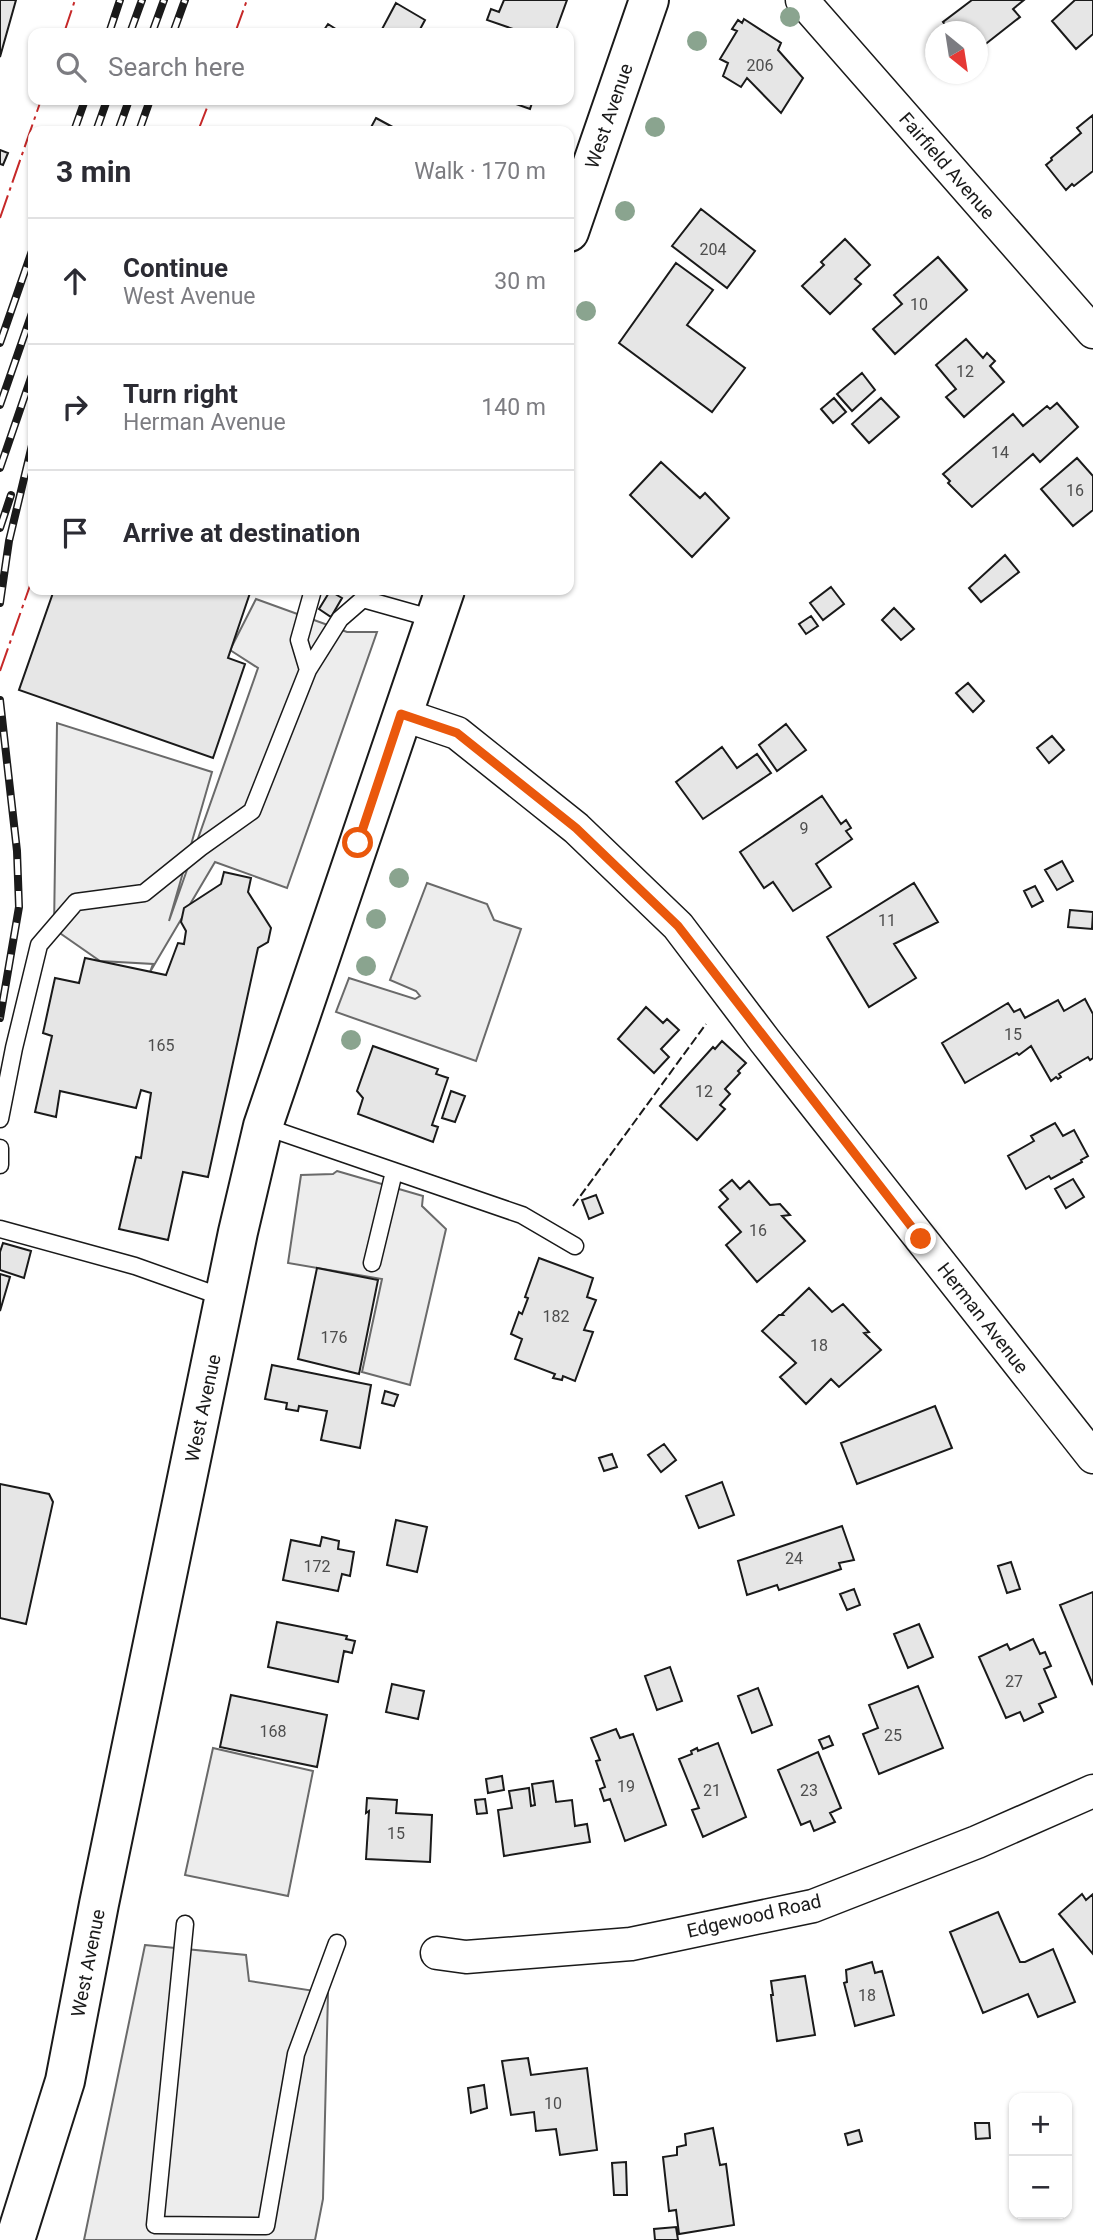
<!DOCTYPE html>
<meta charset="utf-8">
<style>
body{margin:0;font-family:Roboto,sans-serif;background:#f7f7f7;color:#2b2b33}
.controls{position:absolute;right:21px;bottom:21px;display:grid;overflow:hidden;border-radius:14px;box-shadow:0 2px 5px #0004}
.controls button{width:63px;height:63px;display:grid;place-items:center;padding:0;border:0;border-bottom:2px solid #e1e1e2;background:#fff;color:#2b2b33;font:35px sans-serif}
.compass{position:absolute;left:925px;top:21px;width:63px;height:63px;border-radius:50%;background:#fff;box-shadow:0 2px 5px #0004;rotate:150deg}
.stop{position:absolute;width:21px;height:21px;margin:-16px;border:5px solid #ea580c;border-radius:50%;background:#fff}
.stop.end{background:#ea580c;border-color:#fff;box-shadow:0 2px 7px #0008}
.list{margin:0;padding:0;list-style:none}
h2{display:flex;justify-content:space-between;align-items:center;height:91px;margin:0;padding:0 28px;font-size:30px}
h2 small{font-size:23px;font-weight:400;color:#7c7c81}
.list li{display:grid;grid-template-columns:46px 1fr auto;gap:21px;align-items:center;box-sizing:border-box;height:126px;padding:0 28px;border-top:2px solid #e1e1e2}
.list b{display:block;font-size:26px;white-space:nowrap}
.list p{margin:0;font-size:23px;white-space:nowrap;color:#7c7c81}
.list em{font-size:23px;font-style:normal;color:#7c7c81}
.icon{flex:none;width:38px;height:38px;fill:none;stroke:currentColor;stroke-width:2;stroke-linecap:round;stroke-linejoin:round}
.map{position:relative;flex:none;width:1093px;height:2240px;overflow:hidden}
.search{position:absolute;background:#fff;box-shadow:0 2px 5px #0004;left:28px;top:28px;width:546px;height:77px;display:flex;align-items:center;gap:18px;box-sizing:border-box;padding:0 24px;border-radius:14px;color:#7c7c81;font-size:26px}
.panel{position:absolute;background:#fff;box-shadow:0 2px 5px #0004;left:28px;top:126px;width:546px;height:469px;border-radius:14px}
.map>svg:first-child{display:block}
.parking{fill:#ededed;stroke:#6a6a6a;stroke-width:2}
.building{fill:#e6e6e6;stroke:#1a1a1a;stroke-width:2}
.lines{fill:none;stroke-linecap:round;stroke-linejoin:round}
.service-casing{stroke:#1a1a1a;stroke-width:19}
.minor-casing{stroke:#1a1a1a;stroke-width:35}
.secondary-casing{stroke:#1a1a1a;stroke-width:42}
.service{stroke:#fff;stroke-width:16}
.minor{stroke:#fff;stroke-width:32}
.secondary{stroke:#fff;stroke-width:38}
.rail-casing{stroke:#1a1a1a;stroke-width:8}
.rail{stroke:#fff;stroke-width:5;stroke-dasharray:16;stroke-linecap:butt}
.fence{stroke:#1a1a1a;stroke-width:2;stroke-dasharray:9 3.5;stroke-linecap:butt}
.power{stroke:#c62828;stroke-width:2;stroke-dasharray:24 5 3.5 5;stroke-linecap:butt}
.tree{fill:#8aa48f}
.route{stroke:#ea580c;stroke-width:9}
.labels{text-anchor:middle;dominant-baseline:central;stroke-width:5;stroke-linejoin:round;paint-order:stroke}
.number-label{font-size:16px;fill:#4d4d4d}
.street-label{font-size:19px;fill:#1a1a1a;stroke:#fff}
</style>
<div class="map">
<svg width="1093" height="2240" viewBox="0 0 1093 2240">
<rect width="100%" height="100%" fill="#fff"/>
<path class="parking" d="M256,599L347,632H377L287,888L215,862L150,972L153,964L100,961L54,929L57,723L212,772L169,921L258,668L230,650Z
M427,883L487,904L494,920L521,929L476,1061L336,1012L349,978L415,999L420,996L416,991L390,980Z
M337,1171L423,1196L422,1206L446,1229L410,1385L362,1372L382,1279L288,1263L301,1175L333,1174Z
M213,1748L313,1771L288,1896L185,1875Z
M145,1945L246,1955L249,1981L328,1993L323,2199L315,2240H84Z"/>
<path class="building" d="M0,0H16L0,57Z
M504,0H567L555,33H525L487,20L491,9L499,12Z
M972,0H1024L1013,9L1020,17L978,50V32H951L943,22Z
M1075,0H1093V34L1076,49L1052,21Z
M396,3L425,20L418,33H385L381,31Z
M744,19L781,43L778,50L803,78L781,113L747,78L741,87L723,76L728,63L720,59L737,31L732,29L738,20L742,23Z
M328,24L342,33H322Z
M505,100H533L530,109Z
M1093,115V171L1074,186L1072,184L1066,190L1046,165L1052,160L1051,158L1081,133L1077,128Z
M376,118L400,131H369Z
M0,150L8,153L3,165L0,164Z
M701,209L755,251L727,288L672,246Z
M845,239L870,265L855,279L861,284L830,314L802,286L824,265L821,262Z
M938,257L967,290L895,354L873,329L902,304L894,295Z
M676,263L713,290L687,325L745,368L712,412L619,343Z
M966,339L983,358L987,353L995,361L990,366L1004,382L964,417L946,397L956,389L936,365Z
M862,373L875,390L852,411L837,394Z
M834,398L846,412L833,423L821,409Z
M881,398L899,417L869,443L852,424Z
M1057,403L1078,427L1040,462L1033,454L972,507L948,483L950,481L943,474L1013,414L1023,426L1047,406L1050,409Z
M1077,458L1093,476V510L1073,526L1041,489Z
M661,462L700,498L705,493L729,518L692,557L630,495Z
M1005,555L1019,572L981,602L969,588Z
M831,587L844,604L823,620L810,603Z
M54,590H251L228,658L245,664L213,758L19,690Z
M330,591L342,598L331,617L319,609Z
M894,608L914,629L901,640L882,620Z
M811,616L818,626L806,634L799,624Z
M968,683L984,701L973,712L956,693Z
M786,724L806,750L777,771L759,745Z
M1052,736L1064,750L1049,763L1037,748Z
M722,747L737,768L757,754L771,773L703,819L676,782Z
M822,796L841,824L846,820L851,828L846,831L852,839L816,864L831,887L793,911L773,882L764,888L740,852Z
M1062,861L1073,881L1057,890L1045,870Z
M224,872L251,878L248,892L271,928L268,942L258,948L208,1177L183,1172L168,1240L119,1229L136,1157L141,1158L151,1093L141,1090L136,1108L60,1091L56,1117L35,1112L52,1036L43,1033L55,978L79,983L85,958L166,975L178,943L184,944L186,931L181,922L184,908L221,884Z
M914,883L938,922L894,944L916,978L869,1007L827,937Z
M1035,886L1043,901L1032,907L1024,891Z
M1070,910L1093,912L1092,929L1068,927Z
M1085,999L1093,1014V1058L1090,1060L1088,1057L1059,1074L1061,1077L1058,1079L1056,1077L1051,1081L1031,1046L1019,1055L1017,1053L965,1083L942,1043L1008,1003L1014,1012L1020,1009L1025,1018L1058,1000L1064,1011Z
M646,1007L663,1023L667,1019L679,1030L661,1049L669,1057L654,1073L618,1039Z
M722,1041L746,1063L738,1071L740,1073L725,1089L730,1094L720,1105L725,1109L697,1140L660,1106L713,1047L715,1049Z
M373,1046L438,1069L436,1074L448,1078L432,1125L438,1127L433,1142L358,1114L363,1098L357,1091Z
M451,1091L465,1096L455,1122L442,1118Z
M1055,1123L1063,1136L1074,1130L1088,1156L1081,1160L1082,1162L1051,1179L1049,1176L1026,1189L1008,1156L1034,1141L1031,1136Z
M1073,1179L1084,1197L1066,1208L1055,1189Z
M732,1180L740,1189L749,1181L770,1205L780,1204L790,1215L782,1216L805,1241L757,1282L726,1245L741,1232L719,1207L728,1199L720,1190Z
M596,1195L603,1213L589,1219L582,1200Z
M3,1243L31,1251L24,1278L0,1270V1252Z
M539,1258L593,1278L587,1297L596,1300L584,1330L593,1332L575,1381L563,1376L562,1380L553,1378L555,1374L515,1359L522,1339L511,1334L519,1312L522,1314L528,1298L525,1297Z
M317,1268L378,1280L359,1374L298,1359Z
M0,1274L10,1277L0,1311Z
M809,1288L832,1312L843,1304L869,1332L864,1333L881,1350L839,1387L831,1379L806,1404L780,1377L796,1363L762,1331L779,1315H783L782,1314Z
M272,1365L371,1385L360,1448L321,1440L327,1411L299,1406L298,1411L286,1409L287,1403L265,1399Z
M385,1391L398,1395L394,1406L382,1403Z
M935,1406L952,1448L857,1484L841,1443Z
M664,1444L676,1460L661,1472L648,1455Z
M612,1454L617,1467L604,1471L599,1458Z
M722,1482L734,1515L699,1528L686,1496Z
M0,1484L49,1494L53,1502L26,1624L0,1618Z
M396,1520L427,1527L417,1572L387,1565Z
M842,1526L854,1560L839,1563L841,1569L779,1590L777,1585L747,1595L738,1561Z
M322,1537L339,1541L338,1549L354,1552L350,1576L342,1574L338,1591L283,1580L291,1540L320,1546Z
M1011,1562L1020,1589L1007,1593L998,1566Z
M854,1589L860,1605L847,1610L840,1594Z
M1093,1592V1685L1060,1605Z
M277,1622L347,1636L346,1639L355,1641L352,1653L344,1651L338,1682L268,1667Z
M919,1624L933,1657L908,1668L894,1634Z
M1033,1639L1040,1654L1045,1652L1051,1666L1044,1669L1056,1697L1039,1704L1043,1712L1024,1721L1020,1712L1006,1718L979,1657L1007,1644L1010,1650Z
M670,1667L682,1701L657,1710L645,1676Z
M392,1684L424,1691L418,1719L386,1712Z
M918,1686L943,1748L879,1774L863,1734L878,1728L869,1705Z
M758,1688L772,1725L752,1733L738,1696Z
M231,1695L327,1715L317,1767L220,1747Z
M616,1729L620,1738L633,1734L666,1825L625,1841L610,1799L604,1801L600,1789L605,1787L596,1761L600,1760L591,1738Z
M829,1736L833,1745L823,1749L819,1740Z
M718,1743L746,1817L703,1837L692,1810L699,1808L679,1759L692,1754L691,1751L697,1748L698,1751Z
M818,1752L841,1808L830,1813L835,1822L814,1831L810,1821L801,1825L778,1770Z
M502,1776L504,1790L488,1793L486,1779Z
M553,1781L556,1802L572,1800L575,1826L587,1824L590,1842L504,1856L498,1810L512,1808L509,1791L529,1788L531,1806L535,1805L532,1784Z
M367,1798L397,1800L396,1813L432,1815L430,1862L366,1859L369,1811L366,1813Z
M485,1799L487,1813L477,1814L475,1800Z
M1082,1894L1086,1900L1093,1894V1954L1059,1914Z
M998,1912L1020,1962H1025L1053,1949L1075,2002L1038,2017L1028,1994L983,2013L950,1932Z
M872,1962L875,1973L882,1971L894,2015L855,2026L844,1983L847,1982L846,1970Z
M805,1976L815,2035L777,2041L771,1995H773L771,1981Z
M528,2058L531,2075L587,2068L597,2150L560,2155L556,2129L536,2131L534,2112L511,2115L502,2061Z
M484,2085L487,2108L471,2113L468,2088Z
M975,2123H989L990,2138L976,2139Z
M713,2128L720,2165L726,2164L734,2225L679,2234L676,2210L669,2211L663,2157L677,2155V2147L686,2145L685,2134Z
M859,2130L862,2141L848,2145L845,2134Z
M626,2162L627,2195H614L612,2163Z
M676,2227L678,2240H655L654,2229Z"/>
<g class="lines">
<g class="service-casing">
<path id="service" d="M308,670L299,640L313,590
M0,1119L14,1048L39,945L76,902L144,893L200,848L252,811L308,670L340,619L363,599L434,619
M263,1126L522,1215L575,1246
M0,1148V1165
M0,1229L135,1266L225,1298
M372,1263L394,1172
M185,1924L155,2225L266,2226L296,2054L337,1943"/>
</g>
<g class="minor-casing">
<path id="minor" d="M802,0L1093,332
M401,714L457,733L576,828L678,926L765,1041L1093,1457
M437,1953L466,1957L631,1944L813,1906L977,1842L1093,1791"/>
</g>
<g class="secondary-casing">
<path id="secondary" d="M569,232L649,0
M15,2240L65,2081L99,1904L238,1232L263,1126L445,590"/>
</g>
<use href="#service" class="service"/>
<use href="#minor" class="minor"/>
<use href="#secondary" class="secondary"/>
<g class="rail-casing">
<path id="rail" d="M109,33L120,0
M130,33L142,0
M152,33L164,0
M173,33L185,0
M74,131L85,100
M96,131L107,100
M118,131L129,100
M139,131L150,100
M0,343L33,248
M0,405L33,310
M0,468L33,372
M0,528L11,495
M0,603L9,541L33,441
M0,700L17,851L19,907L0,1018"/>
</g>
<use href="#rail" class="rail"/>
<path class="fence" d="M573,1206L706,1024"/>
<path class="power" d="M64,33L75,0
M235,33L247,0
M198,131L210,100
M0,218L41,100
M0,671L33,577"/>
</g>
<g class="tree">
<circle cx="790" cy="17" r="10"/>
<circle cx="697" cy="41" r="10"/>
<circle cx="655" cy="127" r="10"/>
<circle cx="625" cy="211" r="10"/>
<circle cx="586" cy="311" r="10"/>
<circle cx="399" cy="878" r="10"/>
<circle cx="376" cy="919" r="10"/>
<circle cx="366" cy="966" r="10"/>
<circle cx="351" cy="1040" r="10"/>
</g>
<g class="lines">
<path class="route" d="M358,843L401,714L457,733L576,828L678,926L921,1239"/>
</g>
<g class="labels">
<g class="number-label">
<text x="760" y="65">206</text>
<text x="713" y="249">204</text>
<text x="919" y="304">10</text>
<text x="965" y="371">12</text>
<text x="1000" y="452">14</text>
<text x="1075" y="490">16</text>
<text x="804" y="828">9</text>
<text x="887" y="920">11</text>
<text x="1013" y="1034">15</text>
<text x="161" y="1045">165</text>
<text x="704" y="1091">12</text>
<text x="758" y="1230">16</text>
<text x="556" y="1316">182</text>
<text x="334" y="1337">176</text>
<text x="819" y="1345">18</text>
<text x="794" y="1558">24</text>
<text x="317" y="1566">172</text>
<text x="1014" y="1681">27</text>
<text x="273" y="1731">168</text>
<text x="893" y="1735">25</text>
<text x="626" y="1786">19</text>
<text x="712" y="1790">21</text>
<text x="809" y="1790">23</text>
<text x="396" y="1833">15</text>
<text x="867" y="1995">18</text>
<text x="553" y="2103">10</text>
</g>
<g class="street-label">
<text transform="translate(609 116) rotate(-71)">West Avenue</text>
<text transform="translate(947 166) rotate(49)">Fairfield Avenue</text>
<text transform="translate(983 1318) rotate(52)">Herman Avenue</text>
<text transform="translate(203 1408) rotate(-78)">West Avenue</text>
<text transform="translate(754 1916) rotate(-13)">Edgewood Road</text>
<text transform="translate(88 1963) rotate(-79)">West Avenue</text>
</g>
</g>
</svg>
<div class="controls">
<button>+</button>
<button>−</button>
</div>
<svg class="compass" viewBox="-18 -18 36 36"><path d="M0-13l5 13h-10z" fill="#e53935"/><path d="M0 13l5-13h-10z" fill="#7c7c81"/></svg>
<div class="stop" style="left:358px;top:843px"></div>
<div class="stop end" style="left:921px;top:1239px"></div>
<div class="search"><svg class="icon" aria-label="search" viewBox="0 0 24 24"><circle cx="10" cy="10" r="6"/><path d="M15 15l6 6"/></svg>Search here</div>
<section class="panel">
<h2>3 min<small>Walk · 170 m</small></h2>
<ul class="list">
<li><svg class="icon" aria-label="ahead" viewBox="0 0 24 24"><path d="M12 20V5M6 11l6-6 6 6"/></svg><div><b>Continue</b><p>West Avenue</p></div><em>30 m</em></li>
<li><svg class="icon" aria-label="right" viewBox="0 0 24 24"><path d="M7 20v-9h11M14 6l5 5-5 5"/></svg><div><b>Turn right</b><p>Herman Avenue</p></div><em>140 m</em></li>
<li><svg class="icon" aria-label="arrive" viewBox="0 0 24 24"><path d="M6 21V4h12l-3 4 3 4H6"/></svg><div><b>Arrive at destination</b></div></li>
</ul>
</section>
</div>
